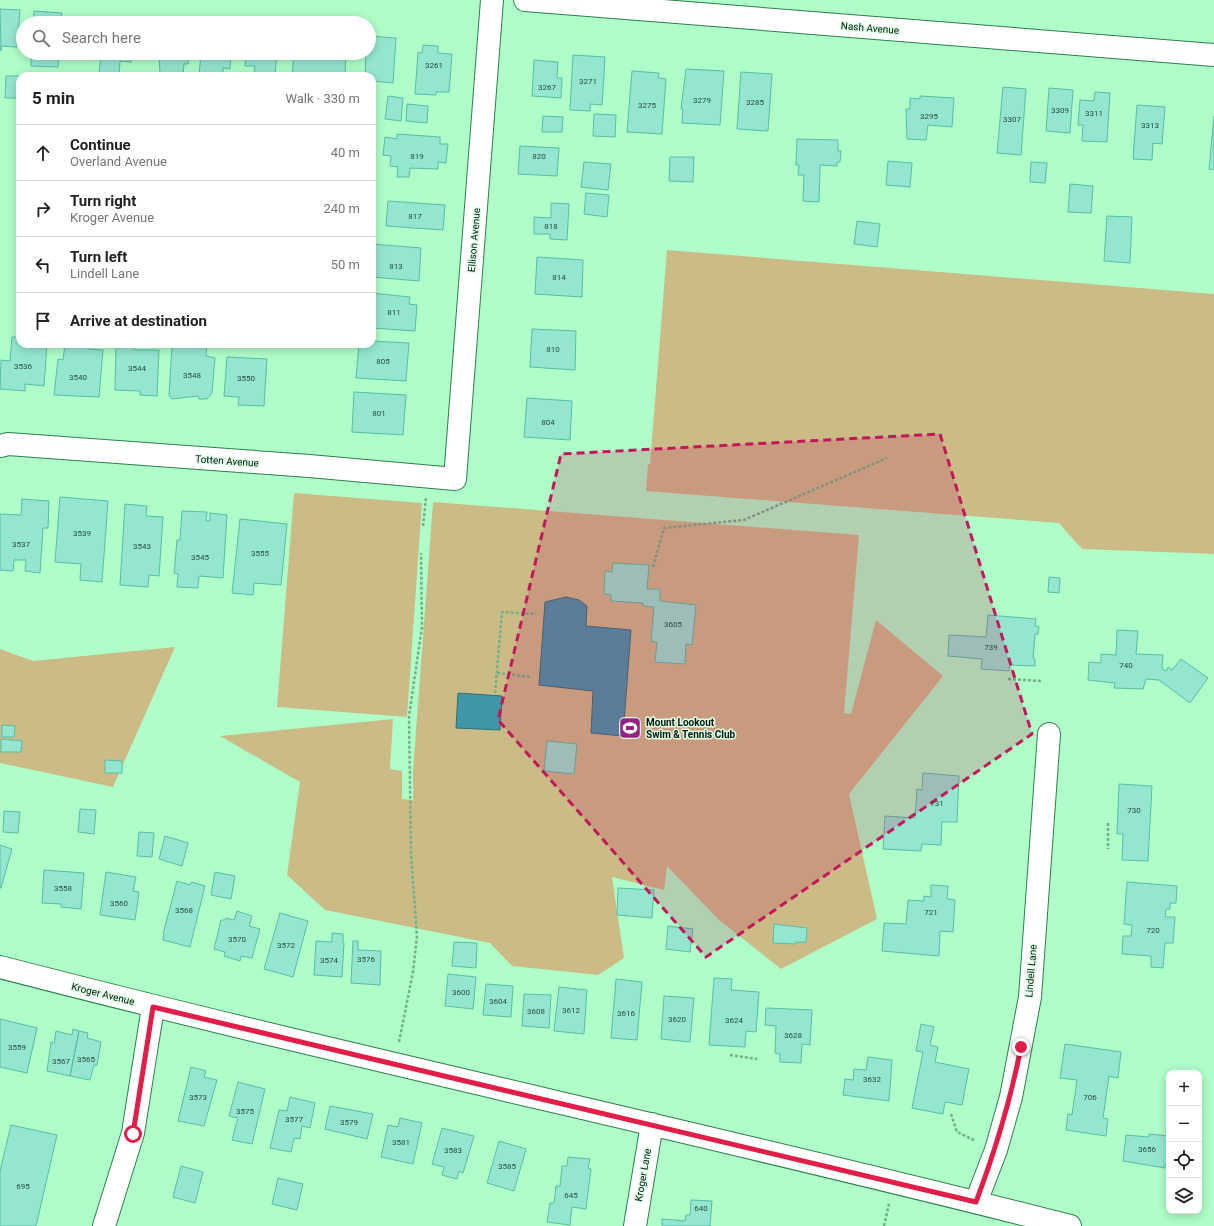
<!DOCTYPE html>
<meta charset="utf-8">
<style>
body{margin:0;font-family:Roboto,sans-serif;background:#f2f2f2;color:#202124}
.controls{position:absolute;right:12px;bottom:12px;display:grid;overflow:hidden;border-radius:8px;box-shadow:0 2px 10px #0003}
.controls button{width:36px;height:36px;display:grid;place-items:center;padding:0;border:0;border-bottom:1px solid #e0e0e0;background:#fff;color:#202124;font:20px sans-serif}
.stop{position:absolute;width:12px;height:12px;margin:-9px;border:3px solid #e11d48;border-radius:50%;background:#fff}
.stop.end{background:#e11d48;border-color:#fff;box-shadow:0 1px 4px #0008}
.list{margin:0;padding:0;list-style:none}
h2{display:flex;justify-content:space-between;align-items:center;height:52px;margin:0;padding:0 16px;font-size:17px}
h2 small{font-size:13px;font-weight:400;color:#757577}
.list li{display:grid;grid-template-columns:26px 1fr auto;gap:12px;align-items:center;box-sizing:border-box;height:56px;padding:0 16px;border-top:1px solid #e0e0e0}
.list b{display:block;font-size:15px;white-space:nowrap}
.list p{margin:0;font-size:13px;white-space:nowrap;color:#757577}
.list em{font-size:13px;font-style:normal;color:#757577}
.icon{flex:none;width:22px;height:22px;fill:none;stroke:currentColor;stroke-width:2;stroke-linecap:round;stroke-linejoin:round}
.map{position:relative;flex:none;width:1214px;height:1226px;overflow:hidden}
.search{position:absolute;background:#fff;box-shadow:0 2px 10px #0003;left:16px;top:16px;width:360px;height:44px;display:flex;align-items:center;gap:10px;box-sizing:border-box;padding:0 14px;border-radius:22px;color:#757577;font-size:15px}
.panel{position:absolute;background:#fff;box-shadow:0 2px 10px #0003;left:16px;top:72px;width:360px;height:276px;border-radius:12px}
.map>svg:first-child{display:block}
.green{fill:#cbbc87}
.water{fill:#4196a9;stroke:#2e7078}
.building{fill:#95e6d0;stroke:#57bea5}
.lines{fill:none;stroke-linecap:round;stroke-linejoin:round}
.minor-casing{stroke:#307d50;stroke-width:24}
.path{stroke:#73af87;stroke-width:2.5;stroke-dasharray:3 2;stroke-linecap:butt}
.minor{stroke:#fff;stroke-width:22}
.route{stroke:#e11d48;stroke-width:5}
.marked{fill:#c2185b;fill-opacity:0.2;stroke:#c2185b;stroke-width:3;stroke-dasharray:8 5;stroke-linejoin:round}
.labels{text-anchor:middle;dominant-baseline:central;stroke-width:3;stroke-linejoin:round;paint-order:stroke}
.number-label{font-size:8px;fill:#254c39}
.street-label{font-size:10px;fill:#001807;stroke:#e0fee9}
.poi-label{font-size:10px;font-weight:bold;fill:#001807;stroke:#e0fee9;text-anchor:start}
</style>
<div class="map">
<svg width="1214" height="1226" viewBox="0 0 1214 1226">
<rect width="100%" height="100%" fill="#affdc9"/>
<path class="green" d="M667,250L1214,294V554L1082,549L1059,523L646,491L648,464H650Z
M294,493L422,503L407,717L277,707Z
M433,502L859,535L844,713L851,714L876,620L943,676L849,794L877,919L781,969L718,919L667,866L664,890L612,877L624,958L598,975L512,966L490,943L325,910L287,875L300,782L220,736L393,719L390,769L402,771V799L413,800V771Z
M175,647L113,787L0,763V649L33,661Z"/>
<path class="water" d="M566,597L579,600L587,606L586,626L631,630L623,736L591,733L593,691L539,685L545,602Z
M458,693L502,696L500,730L456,728Z"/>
<path class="building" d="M0,9L20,10L17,47L1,46V51Z
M34,11L62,13L61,23H33Z
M103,17L134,19V23H103Z
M369,36L396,38L393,83L372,81V76H365L366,53H369Z
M423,45L438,46V53L452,54L449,92H436V95L415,94L418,52L422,53Z
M31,53H59L58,67L31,66Z
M101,53H132L131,62L120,61L119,76L99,75Z
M159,53H189L188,64H184L183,76H160Z
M201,53H231L230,69L223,68V76H199Z
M246,53H277L275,76H254L255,66H245Z
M294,53H346L345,76H292Z
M573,55L605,57L602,105L590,104V111L570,110Z
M534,60L558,62L557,78H562L561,98L532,96Z
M686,69L724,71L720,125L682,123L683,109H681Z
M632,71L659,73L658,78L666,79L662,134L627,132Z
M741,72L772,74L768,131L737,129Z
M6,76H20V98H5Z
M1003,87L1026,89L1021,155L997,153Z
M1049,88L1073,90L1070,133L1046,131Z
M1095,92L1110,93L1107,142L1082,141L1083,125H1078L1080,100L1094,101Z
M388,96L403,98L401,121L385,119Z
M920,96L954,98L952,127L928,125L926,140L907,139L906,109H910V98L920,99Z
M407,104L428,106L427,123L406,121Z
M1137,105L1165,107L1162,144L1153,143L1152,160L1133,159Z
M594,114L616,115L615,137L593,136Z
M543,116L563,117L562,132H542Z
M1214,116V170L1209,169Z
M397,134L440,137V144H448L446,163L438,162V169L410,168L409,177H397L398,167L390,166L391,156L383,155L385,137L397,139Z
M797,139L838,140V151H841L840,162H837V166L820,165L819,202L803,201L804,175H798L799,165H796Z
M520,146L559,148L557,176L518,174Z
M670,157H694L693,182L669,181Z
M888,161L912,163L910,187L886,185Z
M584,162L611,164L608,190L581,187Z
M1031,162L1047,163L1045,183L1030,182Z
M1070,184L1093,186L1091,213L1068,212Z
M586,193L609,195L607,217L584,214Z
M388,201L445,205L443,230L386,226Z
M551,203L569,204L567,240L550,239V234H534V217L551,218Z
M1107,216L1132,217L1130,263L1104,261Z
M857,221L880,224L877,247L854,244Z
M372,244L421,248L419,281L372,277Z
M537,257L583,260L582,297L535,294Z
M372,293L410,297L409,304L417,305L415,331L372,328Z
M532,329L576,331L575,370L530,367Z
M12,337H20V344H47L44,386L25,384V391L0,389L1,360L10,361Z
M372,341L409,343L406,381L356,378L359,344H372Z
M65,344H88V349L103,350L99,397L54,395L58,359L63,360Z
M172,344H207L206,356L215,358L212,393L207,399H199L198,396L172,399L169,395Z
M116,345L134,346V350H159L157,396L140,395V391L115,390Z
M227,357L267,359L264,406L238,405L239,397L224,396Z
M354,392L406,395L403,435L352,432Z
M527,398L572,401L570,440L524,437Z
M60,497L108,501L102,582L80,580L81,564L55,562Z
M22,499L49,501L48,528H43L40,573L25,571L26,560H14L13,571L0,570V514L21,515Z
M125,504L147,506L146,516L163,517L159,576L149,575L148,587L120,585Z
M182,511L207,512L206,521H210V513L227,515L223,578L199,576L198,588L177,587L178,574L174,573L177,540H180Z
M240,519L287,524L281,585L254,583L253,595L232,593Z
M613,563L649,565L647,589H660V601L696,605L692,645L686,644L685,664L655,662L657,642L651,641L654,607L643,606V603L611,601V595L604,594L605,571L612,572Z
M1049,577L1060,578L1059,593L1048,592Z
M988,615L1036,619L1035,626L1039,627L1038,634H1035L1033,658L1035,659V666L1010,665L1009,671L981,669L982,659L948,656L949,635L986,637Z
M1117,630L1138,631L1136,654L1163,655L1162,669L1166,671L1168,667L1172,670L1181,659L1208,678L1190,703L1159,680L1146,679L1143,689L1114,688L1115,683L1088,680L1089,662L1101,663V654L1116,655Z
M2,725L15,726L14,737H2Z
M1,739L22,741L21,752H1Z
M547,741L577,744L574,774L544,771Z
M105,760L122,761V773H105Z
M923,773L959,776L957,822H942L941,845L922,844L921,851L883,849L885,816L915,818L917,789L922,790Z
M1119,784L1152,786L1148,861L1122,860L1123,834H1117Z
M80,809L96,810L94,834L78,832Z
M4,811L20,812L18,833L3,832Z
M139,832L154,833L152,857L137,856Z
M165,836L188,843L182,866L159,859Z
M0,845L12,849L1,888H0Z
M44,870L84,873L81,909L61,907V904L42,903Z
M106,872L136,877L133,891L139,892L135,920L100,915Z
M215,872L235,876L231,899L211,895Z
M177,881L190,885L191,882L205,886L190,947L163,940L164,935L163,934Z
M1127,882L1177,886L1176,903H1170V909H1166L1165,917H1175L1173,943H1165L1163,968L1151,967V956L1122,954L1123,936H1131L1132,925L1124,924Z
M931,885L948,886L947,899L955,900L953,932L940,931L939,956L882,951L884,923L906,924L908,900L924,901V896L931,897Z
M618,888L654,890L652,918L617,915Z
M237,911L252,916L249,926L260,929L252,958L241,956L240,961L224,956L225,952L214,949L221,920H225L226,918L234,920Z
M280,913L308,921L293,977L264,969Z
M774,924L807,928L806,942H796L795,944L773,943Z
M668,926L693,929L690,952L666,949Z
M332,933L343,934V943H344L342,977L314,975L316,941L332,942Z
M353,941H358V950L381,951L380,985L351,983Z
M454,942L477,943L476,968L452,966Z
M448,974L476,977L473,1009L445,1006Z
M714,978L732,979L731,990L759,992L756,1032L746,1031L745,1047L709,1045Z
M616,979L642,982L637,1040L611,1038Z
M486,984L513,986L511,1017L483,1015Z
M559,987L587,990L584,1034L554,1031Z
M524,994L551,995L549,1028L522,1026Z
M664,996L694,998L690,1042L661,1039Z
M766,1008L812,1010L810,1045L802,1044L801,1063L780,1062V1054L775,1053L776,1026L765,1025Z
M0,1019L37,1028L27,1073L0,1067Z
M921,1024L934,1027L930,1045L938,1047L935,1062L969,1069L962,1105L945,1102L943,1114L912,1108L923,1052L916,1051Z
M73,1029L79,1031L70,1076L47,1071L51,1042L54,1043L56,1031L72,1035Z
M79,1031L88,1033L87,1038L101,1042L97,1065H94L90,1080L70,1076Z
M1065,1044L1121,1052L1118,1078L1109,1076L1103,1118L1108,1119L1106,1136L1066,1130L1068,1114L1072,1115L1077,1080L1060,1078Z
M868,1057L892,1060L889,1101L843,1095L845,1079L853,1080L854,1069L866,1070Z
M191,1067L206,1071L204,1077L217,1080L204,1126L178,1121Z
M238,1082L265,1089L252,1144L232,1140L238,1118L229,1116Z
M290,1097L315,1103L310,1128L302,1126L300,1139L294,1138L291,1152L270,1148L279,1110L287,1111Z
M330,1106L373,1114L367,1139L325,1129Z
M400,1118L422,1123L413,1164L381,1157L388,1125L398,1127Z
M11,1125L57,1135L36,1226H0V1171Z
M442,1128L474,1136L463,1173L459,1171L457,1179L442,1175L444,1167L432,1164Z
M1149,1134L1169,1136V1165L1165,1164V1168L1123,1161L1126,1135L1149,1137Z
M499,1141L526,1149L514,1191L487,1183Z
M568,1157L590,1159L588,1168L591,1169L586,1209L572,1207L570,1225L547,1222L550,1203H554L556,1186H560L562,1166H567Z
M181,1166L203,1172L195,1203L173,1197Z
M278,1178L303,1184L297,1210L272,1204Z
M691,1200L712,1201L710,1226H662V1219L685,1221L686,1215H690Z"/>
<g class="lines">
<g class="minor-casing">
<path id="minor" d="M525,0L1214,55
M0,446L8,444L309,466L455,479L492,0
M0,967C355,1059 714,1135 1070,1226
M976,1202L996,1150L1011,1097L1030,997L1049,734
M104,1226L133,1133L153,1007
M635,1226L652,1124"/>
</g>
<path class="path" d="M423,526L426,498
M653,567L664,528L744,520L887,458
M497,673L531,677
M1008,679L1042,681
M495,693L502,612L536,614
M1108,823V849
M399,1042L413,972L417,936L411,855L409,716L422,627L421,553
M730,1055L757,1059
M951,1114L957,1132L976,1141
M884,1226L889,1204"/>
<use href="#minor" class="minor"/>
</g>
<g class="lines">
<path class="route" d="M133,1134L153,1007L976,1202C996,1149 1010,1103 1021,1047"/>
</g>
<path class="marked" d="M940,434L1032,734L706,957L498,720L561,454Z"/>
<defs>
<g id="stadium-square" transform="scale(1.15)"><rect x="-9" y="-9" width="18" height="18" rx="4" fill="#952584" stroke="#e0fee9"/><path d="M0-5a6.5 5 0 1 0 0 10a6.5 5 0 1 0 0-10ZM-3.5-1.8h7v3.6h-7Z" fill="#fff"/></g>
</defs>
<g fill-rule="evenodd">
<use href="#stadium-square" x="630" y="728"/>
</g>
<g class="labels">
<g class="number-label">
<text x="434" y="65">3261</text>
<text x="588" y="81">3271</text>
<text x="547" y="87">3267</text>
<text x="702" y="100">3279</text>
<text x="755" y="102">3285</text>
<text x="647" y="105">3275</text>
<text x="1060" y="110">3309</text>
<text x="1094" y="113">3311</text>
<text x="929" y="116">3295</text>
<text x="1012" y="119">3307</text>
<text x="1150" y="125">3313</text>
<text x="417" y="156">819</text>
<text x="539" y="156">820</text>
<text x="415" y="216">817</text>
<text x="551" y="226">818</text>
<text x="396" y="266">813</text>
<text x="559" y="277">814</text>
<text x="394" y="312">811</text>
<text x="553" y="349">810</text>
<text x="383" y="361">805</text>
<text x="23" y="366">3536</text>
<text x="137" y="368">3544</text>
<text x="192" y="375">3548</text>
<text x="78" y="377">3540</text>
<text x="246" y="378">3550</text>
<text x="379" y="413">801</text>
<text x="548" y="422">804</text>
<text x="82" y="533">3539</text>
<text x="21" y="544">3537</text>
<text x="142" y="546">3543</text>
<text x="260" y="553">3555</text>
<text x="200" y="557">3545</text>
<text x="673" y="624">3605</text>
<text x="991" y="647">739</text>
<text x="1126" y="665">740</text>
<text x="937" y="803">731</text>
<text x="1134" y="810">730</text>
<text x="63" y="888">3558</text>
<text x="119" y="903">3560</text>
<text x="184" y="910">3568</text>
<text x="931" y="912">721</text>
<text x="1153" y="930">720</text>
<text x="237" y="939">3570</text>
<text x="286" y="945">3572</text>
<text x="366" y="959">3576</text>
<text x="329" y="960">3574</text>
<text x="461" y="992">3600</text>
<text x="498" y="1001">3604</text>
<text x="571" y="1010">3612</text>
<text x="536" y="1011">3608</text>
<text x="626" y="1013">3616</text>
<text x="677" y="1019">3620</text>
<text x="734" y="1020">3624</text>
<text x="793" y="1035">3628</text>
<text x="17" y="1047">3559</text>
<text x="86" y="1059">3565</text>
<text x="61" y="1061">3567</text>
<text x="872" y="1079">3632</text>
<text x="198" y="1097">3573</text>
<text x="1090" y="1097">706</text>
<text x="245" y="1111">3575</text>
<text x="294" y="1119">3577</text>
<text x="349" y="1122">3579</text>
<text x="401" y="1142">3581</text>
<text x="1147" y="1149">3656</text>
<text x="453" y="1150">3583</text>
<text x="507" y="1166">3585</text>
<text x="23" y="1186">695</text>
<text x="571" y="1195">645</text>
<text x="701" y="1208">640</text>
</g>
<g class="street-label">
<text transform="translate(870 28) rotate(5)">Nash Avenue</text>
<text transform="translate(474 240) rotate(-85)">Ellison Avenue</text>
<text transform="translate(227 461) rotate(4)">Totten Avenue</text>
<text transform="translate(1031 971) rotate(-85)">Lindell Lane</text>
<text transform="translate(103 994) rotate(14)">Kroger Avenue</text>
<text transform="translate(643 1175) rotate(-80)">Kroger Lane</text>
</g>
<g class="poi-label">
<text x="646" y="722">Mount Lookout<tspan x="646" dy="12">Swim &amp; Tennis Club</tspan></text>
</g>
</g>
</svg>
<div class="controls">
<button>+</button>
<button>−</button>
<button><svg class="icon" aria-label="locate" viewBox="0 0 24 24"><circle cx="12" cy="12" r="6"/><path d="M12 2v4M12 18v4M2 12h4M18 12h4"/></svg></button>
<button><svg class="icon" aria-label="layers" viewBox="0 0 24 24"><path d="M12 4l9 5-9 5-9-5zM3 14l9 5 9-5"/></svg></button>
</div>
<div class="stop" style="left:133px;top:1134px"></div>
<div class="stop end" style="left:1021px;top:1047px"></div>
<div class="search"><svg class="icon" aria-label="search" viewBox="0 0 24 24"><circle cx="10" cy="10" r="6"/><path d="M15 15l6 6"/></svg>Search here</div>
<section class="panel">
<h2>5 min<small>Walk · 330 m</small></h2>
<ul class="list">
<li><svg class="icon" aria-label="ahead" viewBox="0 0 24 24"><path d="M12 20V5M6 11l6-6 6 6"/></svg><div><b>Continue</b><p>Overland Avenue</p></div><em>40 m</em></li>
<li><svg class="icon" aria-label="right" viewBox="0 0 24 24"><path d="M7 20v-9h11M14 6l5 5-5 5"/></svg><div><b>Turn right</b><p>Kroger Avenue</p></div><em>240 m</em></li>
<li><svg class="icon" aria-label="left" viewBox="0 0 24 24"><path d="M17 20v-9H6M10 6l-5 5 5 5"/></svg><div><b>Turn left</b><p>Lindell Lane</p></div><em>50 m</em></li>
<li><svg class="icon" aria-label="arrive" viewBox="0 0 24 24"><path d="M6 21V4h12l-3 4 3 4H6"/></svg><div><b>Arrive at destination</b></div></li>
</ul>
</section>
</div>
